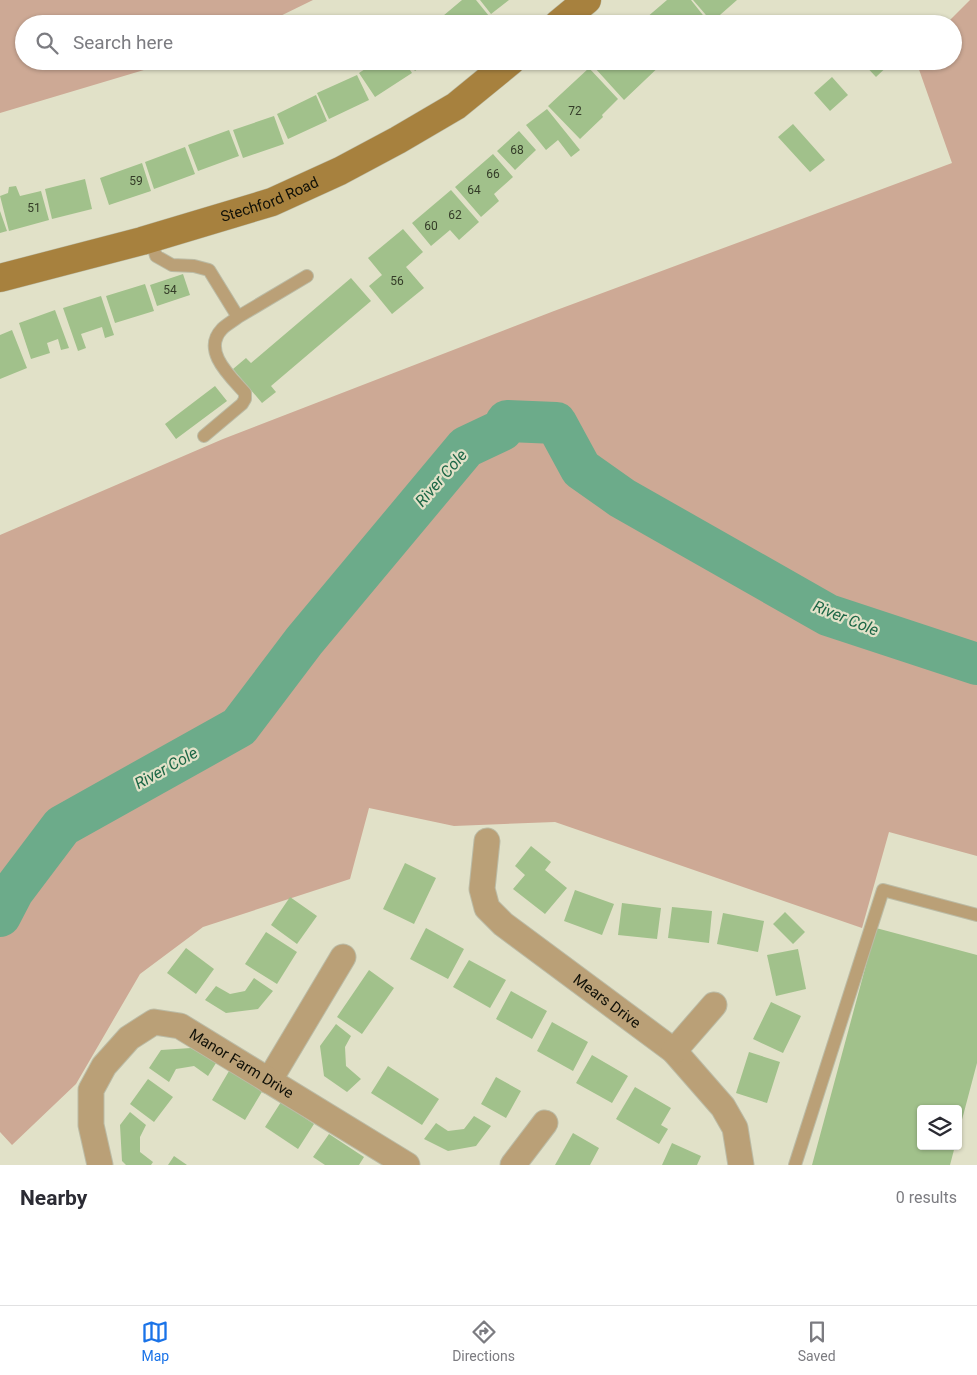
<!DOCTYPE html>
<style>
body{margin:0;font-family:Roboto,sans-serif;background:#f2f2f3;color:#2b2b33}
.controls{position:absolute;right:15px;bottom:15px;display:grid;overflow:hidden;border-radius:5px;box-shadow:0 1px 4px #0004}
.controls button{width:45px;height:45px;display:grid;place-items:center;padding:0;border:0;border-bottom:1px solid #e1e1e2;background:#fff;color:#2b2b33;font:25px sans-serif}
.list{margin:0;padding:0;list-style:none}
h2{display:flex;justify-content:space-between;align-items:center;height:65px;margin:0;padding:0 20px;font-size:21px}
h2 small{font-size:16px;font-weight:400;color:#7c7c81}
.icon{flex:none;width:28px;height:28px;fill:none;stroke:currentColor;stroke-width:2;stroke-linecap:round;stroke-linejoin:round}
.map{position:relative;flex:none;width:977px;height:1165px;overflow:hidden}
.search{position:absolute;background:#fff;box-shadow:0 1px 4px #0004;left:15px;right:15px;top:15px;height:55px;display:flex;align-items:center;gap:12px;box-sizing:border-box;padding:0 18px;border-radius:28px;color:#7c7c81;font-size:19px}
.sheet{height:140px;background:#fff}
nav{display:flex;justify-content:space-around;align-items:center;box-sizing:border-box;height:70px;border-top:1px solid #e1e1e2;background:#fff;font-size:14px;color:#7c7c81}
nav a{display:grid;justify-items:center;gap:2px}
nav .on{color:#1a73e8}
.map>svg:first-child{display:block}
.green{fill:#cda995}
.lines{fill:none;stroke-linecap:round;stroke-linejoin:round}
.river{stroke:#6cab8a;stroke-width:42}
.building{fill:#a1c18b}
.lane-casing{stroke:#bbbba5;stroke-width:14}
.street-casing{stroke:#bbbba5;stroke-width:27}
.secondary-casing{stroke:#bbbba5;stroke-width:29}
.lane{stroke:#baa077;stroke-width:12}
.street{stroke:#baa077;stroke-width:25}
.secondary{stroke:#a7813e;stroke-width:28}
.labels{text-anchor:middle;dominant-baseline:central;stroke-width:4.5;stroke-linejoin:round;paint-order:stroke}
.number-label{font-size:12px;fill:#343c28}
.street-label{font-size:15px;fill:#101007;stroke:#e1e1c8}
.water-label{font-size:16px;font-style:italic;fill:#1d6746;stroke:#e1e1c8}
</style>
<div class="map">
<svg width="977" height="1165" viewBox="0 0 977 1165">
<rect width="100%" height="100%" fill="#e1e1c8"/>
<path class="green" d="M0,0H313L264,24H24V61H174L0,113Z
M970,0H977V856L889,832L862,928L555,822L454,826L369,808L350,879L203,927L140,974L76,1084L12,1145L0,1132V535L223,439L554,311L952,163L916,61H953V24H946Z"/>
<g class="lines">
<path class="river" d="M0,916L13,891L62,826L239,727L304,641L466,447L502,430L507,421L556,423L581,469L622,498L828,615L977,664"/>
</g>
<path class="building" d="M462,0H476L489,16L479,24H439L437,21Z
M480,0H509L491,14Z
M667,0H691L710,24H639Z
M693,0H737L712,22Z
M377,61H404L412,73L375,97L359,73Z
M407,61H429L415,71Z
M600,61H665L624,100L594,67Z
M861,61H893L876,77Z
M589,68L618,99L602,115L603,117L580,139L548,106Z
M357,75L369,100L329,119L317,93Z
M832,77L848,95L830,111L814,93Z
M316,95L327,121L288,139L277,114Z
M547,109L580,150L571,157L558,140L546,150L526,125Z
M274,116L284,144L243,158L233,130Z
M793,124L825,160L810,172L778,137Z
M229,130L239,156L198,171L188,145Z
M519,131L536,150L515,170L497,151Z
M185,147L195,174L154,189L145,162Z
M493,154L513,177L494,194L499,201L481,217L455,187Z
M142,163L151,191L109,205L100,178Z
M85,179L92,209L52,219L45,189Z
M16,186L20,196L41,191L49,220L9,231L0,196L8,193L9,187Z
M451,190L479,222L459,240L450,230L431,246L412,223Z
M0,211L7,231L0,233Z
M403,229L423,252L406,267L424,288L392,314L369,286L382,275L368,258Z
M183,274L190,295L157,306L150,285Z
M351,278L371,301L271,386L276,392L262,403L233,369L246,358L251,363Z
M145,284L154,311L115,323L106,296Z
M101,296L114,335L105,338L102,327L81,334L86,348L78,351L63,308Z
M55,310L69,348L61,350L58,339L47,343L50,353L31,359L19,323Z
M12,330L27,368L0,379V335Z
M215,386L227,401L176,439L165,424Z
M531,846L551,862L545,870L567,888L545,914L513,889L525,875L515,866Z
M405,863L436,878L414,924L383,909Z
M575,890L614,904L602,935L564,921Z
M290,897L317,916L297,944L271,925Z
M622,903L661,908L657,939L618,935Z
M672,907L712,911L709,943L668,938Z
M785,912L805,932L793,944L773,924Z
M723,913L764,921L758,952L717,944Z
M426,928L464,949L448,979L410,959Z
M876,928L977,955V1063L959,1131L958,1109H921V1146H955L950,1165H812Z
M266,932L297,952L277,984L245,964Z
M186,948L214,969L196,994L167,973Z
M798,949L806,989L776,996L767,955Z
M469,960L506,980L490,1008L453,987Z
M369,970L394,988L362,1034L337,1017Z
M254,978L273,991L258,1009L226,1013L205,1000L216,986L230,994L245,991Z
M511,991L547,1011L532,1039L496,1019Z
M771,1002L801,1016L783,1053L753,1039Z
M552,1022L588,1042L573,1071L537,1051Z
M336,1024L351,1036L345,1047L346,1066L361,1079L347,1092L324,1076L320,1046Z
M191,1048L216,1063L208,1076L194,1066L176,1069L169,1082L149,1068L161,1050Z
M749,1052L780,1062L767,1103L736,1093Z
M592,1055L628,1076L612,1103L576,1083Z
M388,1066L439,1099L422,1125L371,1093Z
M229,1071L263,1090L245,1120L212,1100Z
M496,1077L521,1091L506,1118L481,1104Z
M148,1079L173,1097L154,1122L130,1104Z
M635,1087L671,1108L661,1125L668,1129L659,1144L616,1119Z
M281,1102L314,1124L298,1149L265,1127Z
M130,1112L146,1125L140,1137V1152L153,1162L151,1165H126L122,1161L120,1125Z
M474,1116L491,1126L476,1146L448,1151L424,1139L436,1123L448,1131L464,1129Z
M573,1133L599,1148L590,1165H555Z
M329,1134L364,1157L359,1165H325L313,1157Z
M672,1143L701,1156L697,1165H662Z
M174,1156L187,1165H168Z"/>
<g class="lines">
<g class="lane-casing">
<path id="lane" d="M151,238L156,256L172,265L194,266L209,270L238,317C233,321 226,325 222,329C201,351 231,377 245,393V399L242,404L204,436
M238,317L307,276
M795,1165L883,890L977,915"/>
</g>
<g class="street-casing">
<g id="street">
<path id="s1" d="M487,841L482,889L487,908L503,924L674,1051L723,1107L735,1128L741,1165"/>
<path d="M674,1051L714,1005"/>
<path d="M269,1081L343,957"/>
<path id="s2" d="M100,1165L91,1125V1090L104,1066L129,1038L154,1022L180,1026L407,1165"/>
<path d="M513,1165L545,1123"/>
</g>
</g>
<g class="secondary-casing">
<g id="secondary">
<path d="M558,24L587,0"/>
<path id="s3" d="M0,278L142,241L272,202L340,171L398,140L456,106L511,61"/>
</g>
</g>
<use href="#lane" class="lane"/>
<use href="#street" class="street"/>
<use href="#secondary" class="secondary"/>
</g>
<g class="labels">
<g class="number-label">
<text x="575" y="111">72</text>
<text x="517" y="150">68</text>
<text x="493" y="174">66</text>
<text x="136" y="181">59</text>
<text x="474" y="190">64</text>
<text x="34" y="208">51</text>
<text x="455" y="215">62</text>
<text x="431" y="226">60</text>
<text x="397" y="281">56</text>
<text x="170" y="290">54</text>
</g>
<g class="street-label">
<text stroke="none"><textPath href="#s3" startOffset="281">Stechford Road</textPath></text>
<text stroke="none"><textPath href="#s1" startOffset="220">Mears Drive</textPath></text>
<text stroke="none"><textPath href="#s2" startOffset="269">Manor Farm Drive</textPath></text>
</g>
<g class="water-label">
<text transform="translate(441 478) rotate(-49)">River Cole</text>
<text transform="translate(846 618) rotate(22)">River Cole</text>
<text transform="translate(166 768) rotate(-29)">River Cole</text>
</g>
</g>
</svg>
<div class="controls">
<button><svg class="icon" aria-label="layers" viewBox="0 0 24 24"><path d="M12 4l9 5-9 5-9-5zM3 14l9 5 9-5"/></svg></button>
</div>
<div class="search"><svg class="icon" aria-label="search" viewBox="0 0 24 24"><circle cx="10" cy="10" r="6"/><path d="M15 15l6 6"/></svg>Search here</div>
</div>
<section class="sheet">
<h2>Nearby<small>0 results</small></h2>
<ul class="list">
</ul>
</section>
<nav>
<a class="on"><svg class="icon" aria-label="map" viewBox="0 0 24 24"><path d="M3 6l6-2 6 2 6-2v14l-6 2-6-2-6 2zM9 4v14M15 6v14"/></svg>Map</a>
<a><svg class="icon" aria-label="directions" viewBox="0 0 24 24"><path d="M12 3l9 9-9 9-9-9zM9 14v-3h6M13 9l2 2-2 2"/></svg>Directions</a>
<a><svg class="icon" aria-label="saved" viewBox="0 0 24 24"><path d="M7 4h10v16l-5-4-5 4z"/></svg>Saved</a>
</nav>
